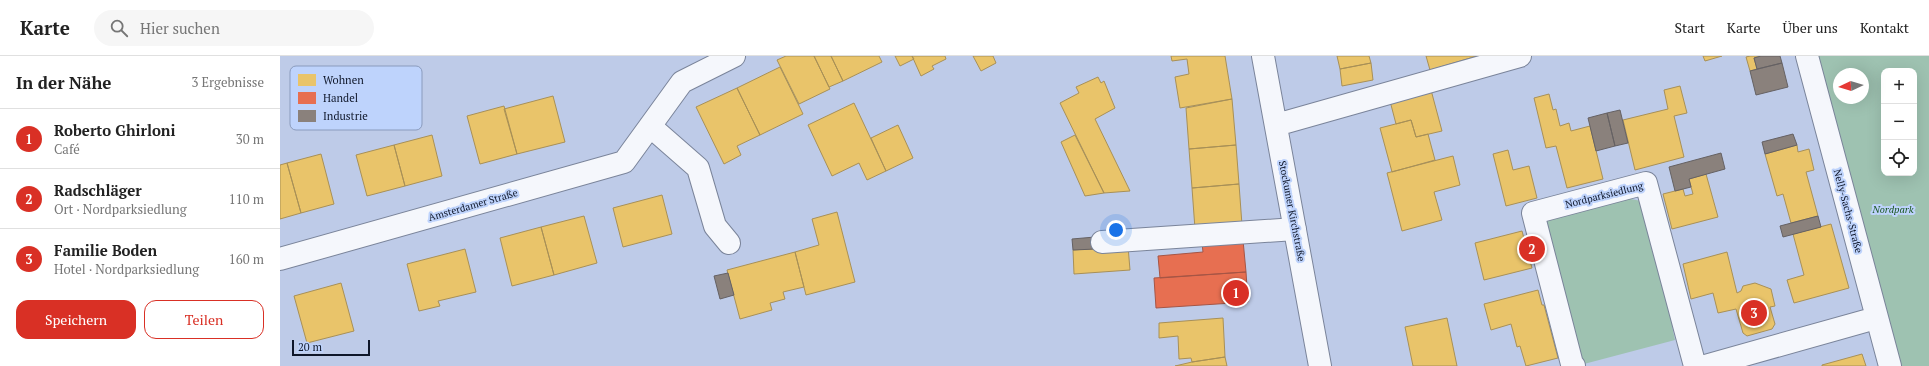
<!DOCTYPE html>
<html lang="de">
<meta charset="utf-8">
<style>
body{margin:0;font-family:"PT Serif",serif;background:#f6f6f6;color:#222}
.controls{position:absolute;right:12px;top:12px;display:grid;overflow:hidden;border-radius:8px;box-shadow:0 4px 16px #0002}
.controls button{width:36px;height:36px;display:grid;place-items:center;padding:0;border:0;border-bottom:1px solid #e0e0e0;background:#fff;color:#222;font:20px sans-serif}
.compass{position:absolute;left:1553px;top:12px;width:36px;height:36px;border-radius:50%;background:#fff;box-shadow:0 4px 16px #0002;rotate:266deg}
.scale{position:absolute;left:12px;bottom:10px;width:78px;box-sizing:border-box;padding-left:4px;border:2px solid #0f172a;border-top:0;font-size:11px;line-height:14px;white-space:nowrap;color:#0f172a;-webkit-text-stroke:3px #bed3fc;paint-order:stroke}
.you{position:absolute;left:836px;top:174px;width:14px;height:14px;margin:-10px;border:3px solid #fff;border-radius:50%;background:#1a73e8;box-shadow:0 0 0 6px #1a73e833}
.badge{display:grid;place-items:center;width:26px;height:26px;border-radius:50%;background:#d93025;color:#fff;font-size:13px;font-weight:700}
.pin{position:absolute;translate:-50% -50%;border:2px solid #fff;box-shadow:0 1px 4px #0006}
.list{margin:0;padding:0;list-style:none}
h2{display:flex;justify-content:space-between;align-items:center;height:52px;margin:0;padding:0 16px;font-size:17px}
h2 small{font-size:13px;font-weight:400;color:#767676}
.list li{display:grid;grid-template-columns:26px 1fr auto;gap:12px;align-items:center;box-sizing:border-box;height:60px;padding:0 16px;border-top:1px solid #e0e0e0}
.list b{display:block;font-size:15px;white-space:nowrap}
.list p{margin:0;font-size:13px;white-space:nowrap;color:#767676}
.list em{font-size:13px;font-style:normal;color:#767676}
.actions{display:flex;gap:8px;padding:12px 16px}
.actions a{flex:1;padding:9px 0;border:1px solid #d93025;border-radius:12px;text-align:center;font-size:14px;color:#d93025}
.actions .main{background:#d93025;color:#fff}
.icon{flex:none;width:22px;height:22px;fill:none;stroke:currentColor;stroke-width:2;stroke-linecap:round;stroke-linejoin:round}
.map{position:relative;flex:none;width:1649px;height:310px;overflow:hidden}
header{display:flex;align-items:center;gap:24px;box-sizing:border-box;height:56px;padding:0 20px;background:#fff;border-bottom:1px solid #e0e0e0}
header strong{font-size:19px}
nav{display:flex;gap:22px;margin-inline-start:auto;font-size:14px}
.search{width:280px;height:36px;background:#f6f6f6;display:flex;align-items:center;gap:10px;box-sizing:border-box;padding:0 14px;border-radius:22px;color:#767676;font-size:15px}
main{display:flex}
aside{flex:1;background:#fff}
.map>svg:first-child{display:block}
.green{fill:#9ec2b1;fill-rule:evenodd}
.homes{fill:#e9c46a;stroke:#a89057}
.shops{fill:#e76f51;stroke:#a65545}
.industry{fill:#8a817c;stroke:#656163}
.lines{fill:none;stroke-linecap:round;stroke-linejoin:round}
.minor-casing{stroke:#7a849a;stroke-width:24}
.minor{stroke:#f5f7fc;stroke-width:22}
.labels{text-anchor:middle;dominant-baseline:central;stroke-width:4;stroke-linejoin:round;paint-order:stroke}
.street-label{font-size:10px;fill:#0f172a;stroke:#bed3fc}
.park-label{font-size:10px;font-style:italic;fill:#19551f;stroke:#bed3fc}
.key{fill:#bed3fc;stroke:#8a9bbd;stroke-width:1}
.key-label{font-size:11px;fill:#0f172a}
</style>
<header>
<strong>Karte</strong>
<div class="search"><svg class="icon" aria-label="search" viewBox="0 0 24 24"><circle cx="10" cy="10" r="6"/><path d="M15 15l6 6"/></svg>Hier suchen</div>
<nav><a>Start</a><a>Karte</a><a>Über uns</a><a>Kontakt</a></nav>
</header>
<main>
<aside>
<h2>In der Nähe<small>3 Ergebnisse</small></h2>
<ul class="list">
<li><span class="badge">1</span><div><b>Roberto Ghirloni</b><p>Café</p></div><em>30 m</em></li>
<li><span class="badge">2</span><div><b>Radschläger</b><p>Ort · Nordparksiedlung</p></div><em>110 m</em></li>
<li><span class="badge">3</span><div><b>Familie Boden</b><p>Hotel · Nordparksiedlung</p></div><em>160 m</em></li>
</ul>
<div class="actions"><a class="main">Speichern</a><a>Teilen</a></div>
</aside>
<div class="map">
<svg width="1649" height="310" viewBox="0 0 1649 310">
<rect width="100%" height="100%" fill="#becbe8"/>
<path class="green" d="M1534,0H1649V310H1617ZM1604,15H1634V117H1604ZM1559,18H1583V42H1559Z
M1346,142L1361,145L1399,268L1392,270L1395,284L1304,308L1298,304L1265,168L1268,164Z"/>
<path class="homes" d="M506,0H534L550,33L519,48L497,4Z
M534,0H551L563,25L549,31Z
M551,0H599L602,6L563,25Z
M615,0H632L634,3L620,10Z
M632,0H665L666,3L652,10L654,13L641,20Z
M693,0H713L716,7L701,15Z
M891,0H945L952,43L900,52L895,21L909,18L907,3L892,5Z
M1057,0H1089L1091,7L1060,13Z
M1146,0H1197L1150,14Z
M1423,0H1442L1425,5Z
M1470,0H1481L1474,2L1477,13L1470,15L1466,1Z
M1091,7L1093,24L1062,30L1060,13Z
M500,11L523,58L480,79L457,32Z
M818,21L821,27L824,25L835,52L815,63L850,135L824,137L780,47L799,37L796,31Z
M1400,30L1407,57L1394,60L1404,101L1355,114L1343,64L1388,53L1384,34Z
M457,32L480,79L457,90L461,99L444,108L416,51Z
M1151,34L1162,75L1136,81L1131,64L1116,68L1110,45Z
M1269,38L1273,54L1276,53L1280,70L1289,67L1291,75L1310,70L1323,123L1287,132L1276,90L1266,92L1254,42Z
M273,40L285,86L237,98L224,53Z
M952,43L956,89L909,93L906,52Z
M574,47L606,115L587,124L579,107L552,120L528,69Z
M224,50L237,98L200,108L187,60Z
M1131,64L1136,81L1148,78L1155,104L1112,116L1100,72Z
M618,69L633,102L606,115L591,82Z
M152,79L162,120L125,130L114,89Z
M795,79L824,137L805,140L781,86Z
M114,89L125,130L87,140L76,99Z
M956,89L959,128L912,132L909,93Z
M1517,89L1518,96L1529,93L1534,114L1526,116L1538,160L1511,167L1503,138L1497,140L1485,98Z
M1228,94L1233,114L1249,110L1257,142L1226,150L1213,98Z
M41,98L54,148L21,157L7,107Z
M1173,100L1180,129L1154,136L1162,164L1122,175L1107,117Z
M7,107L21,157L0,163V109Z
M1426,118L1438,161L1392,173L1383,138L1403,133L1405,140L1413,138L1409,123Z
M959,128L962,169L915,173L912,132Z
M382,139L392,178L343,191L333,152Z
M557,156L575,226L526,239L515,196L539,189L532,163Z
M304,160L317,207L274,219L261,171Z
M1551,168L1569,232L1514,247L1507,224L1524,219L1513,178Z
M261,171L274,219L232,230L220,182Z
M1242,175L1252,212L1204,224L1195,187Z
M848,190L850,214L794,218L793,194Z
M185,193L196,236L158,245L160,250L139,255L127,208Z
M515,196L524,231L503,236L505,243L490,247L492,254L460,263L447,214Z
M1447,196L1457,237L1461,235L1463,230L1475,227L1491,233L1495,250L1490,251L1495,268L1492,273L1467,280L1463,277L1456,253L1438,257L1433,237L1411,243L1403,208Z
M61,227L74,275L27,287L14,240Z
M1258,234L1262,249H1264L1278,302L1246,310L1240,290L1237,291L1231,268L1211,274L1204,248Z
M943,262L945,301L912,306L911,302L899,303L898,280L879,282V267Z
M1167,262L1177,310H1133L1125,271Z
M1582,298L1586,310H1542V309Z
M945,301L947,310H895L912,306Z"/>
<path class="shops" d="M963,184L966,216L880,222L878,200L923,196L922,187Z
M966,216L968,246L876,252L874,222Z"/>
<path class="industry" d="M1481,0H1500L1502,7L1477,13L1474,2Z
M1502,7L1508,31L1476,39L1470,15Z
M1340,54L1348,87L1335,90L1327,57Z
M1327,57L1335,90L1316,95L1308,62Z
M1513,78L1517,89L1485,98L1482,86Z
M1441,97L1445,113L1409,123L1411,131L1395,135L1389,111Z
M1538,160L1541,171L1503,181L1500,170Z
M815,181L816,193L793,194L792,183Z
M448,217L454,239L440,243L434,220Z"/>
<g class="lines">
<g class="minor-casing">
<path id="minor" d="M983,0L1040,310
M1527,0L1610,310
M996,69L1240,0
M370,70L418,112L435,170L449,187
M822,186L1015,173
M0,203L344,106L402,26L454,0
M1294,310L1292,308L1253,157L1366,127L1415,310
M1425,310L1596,262"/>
</g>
<use href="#minor" class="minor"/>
</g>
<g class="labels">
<g class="street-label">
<text transform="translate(1324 139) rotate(-14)">Nordparksiedlung</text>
<text transform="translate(193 149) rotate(-16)">Amsterdamer Straße</text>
<text transform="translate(1012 155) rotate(79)">Stockumer Kirchstraße</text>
<text transform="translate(1568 155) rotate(75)">Nelly-Sachs-Straße</text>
</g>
<g class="park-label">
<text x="1613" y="153">Nordpark</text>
</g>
</g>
<rect x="10" y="10" width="132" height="64" rx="6" class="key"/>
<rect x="18" y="18" width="18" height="12" fill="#e9c46a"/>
<rect x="18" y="36" width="18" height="12" fill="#e76f51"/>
<rect x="18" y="54" width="18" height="12" fill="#8a817c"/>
<g class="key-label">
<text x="43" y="28">Wohnen</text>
<text x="43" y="46">Handel</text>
<text x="43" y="64">Industrie</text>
</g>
</svg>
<div class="controls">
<button>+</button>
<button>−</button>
<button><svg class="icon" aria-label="locate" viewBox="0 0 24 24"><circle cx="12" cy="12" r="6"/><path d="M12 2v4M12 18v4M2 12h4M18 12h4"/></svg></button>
</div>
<svg class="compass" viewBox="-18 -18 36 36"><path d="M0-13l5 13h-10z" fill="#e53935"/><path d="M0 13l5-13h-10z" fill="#767676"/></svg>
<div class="scale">20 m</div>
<div class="you"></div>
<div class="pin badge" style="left:956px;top:237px">1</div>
<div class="pin badge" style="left:1252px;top:193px">2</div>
<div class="pin badge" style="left:1474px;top:257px">3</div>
</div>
</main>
